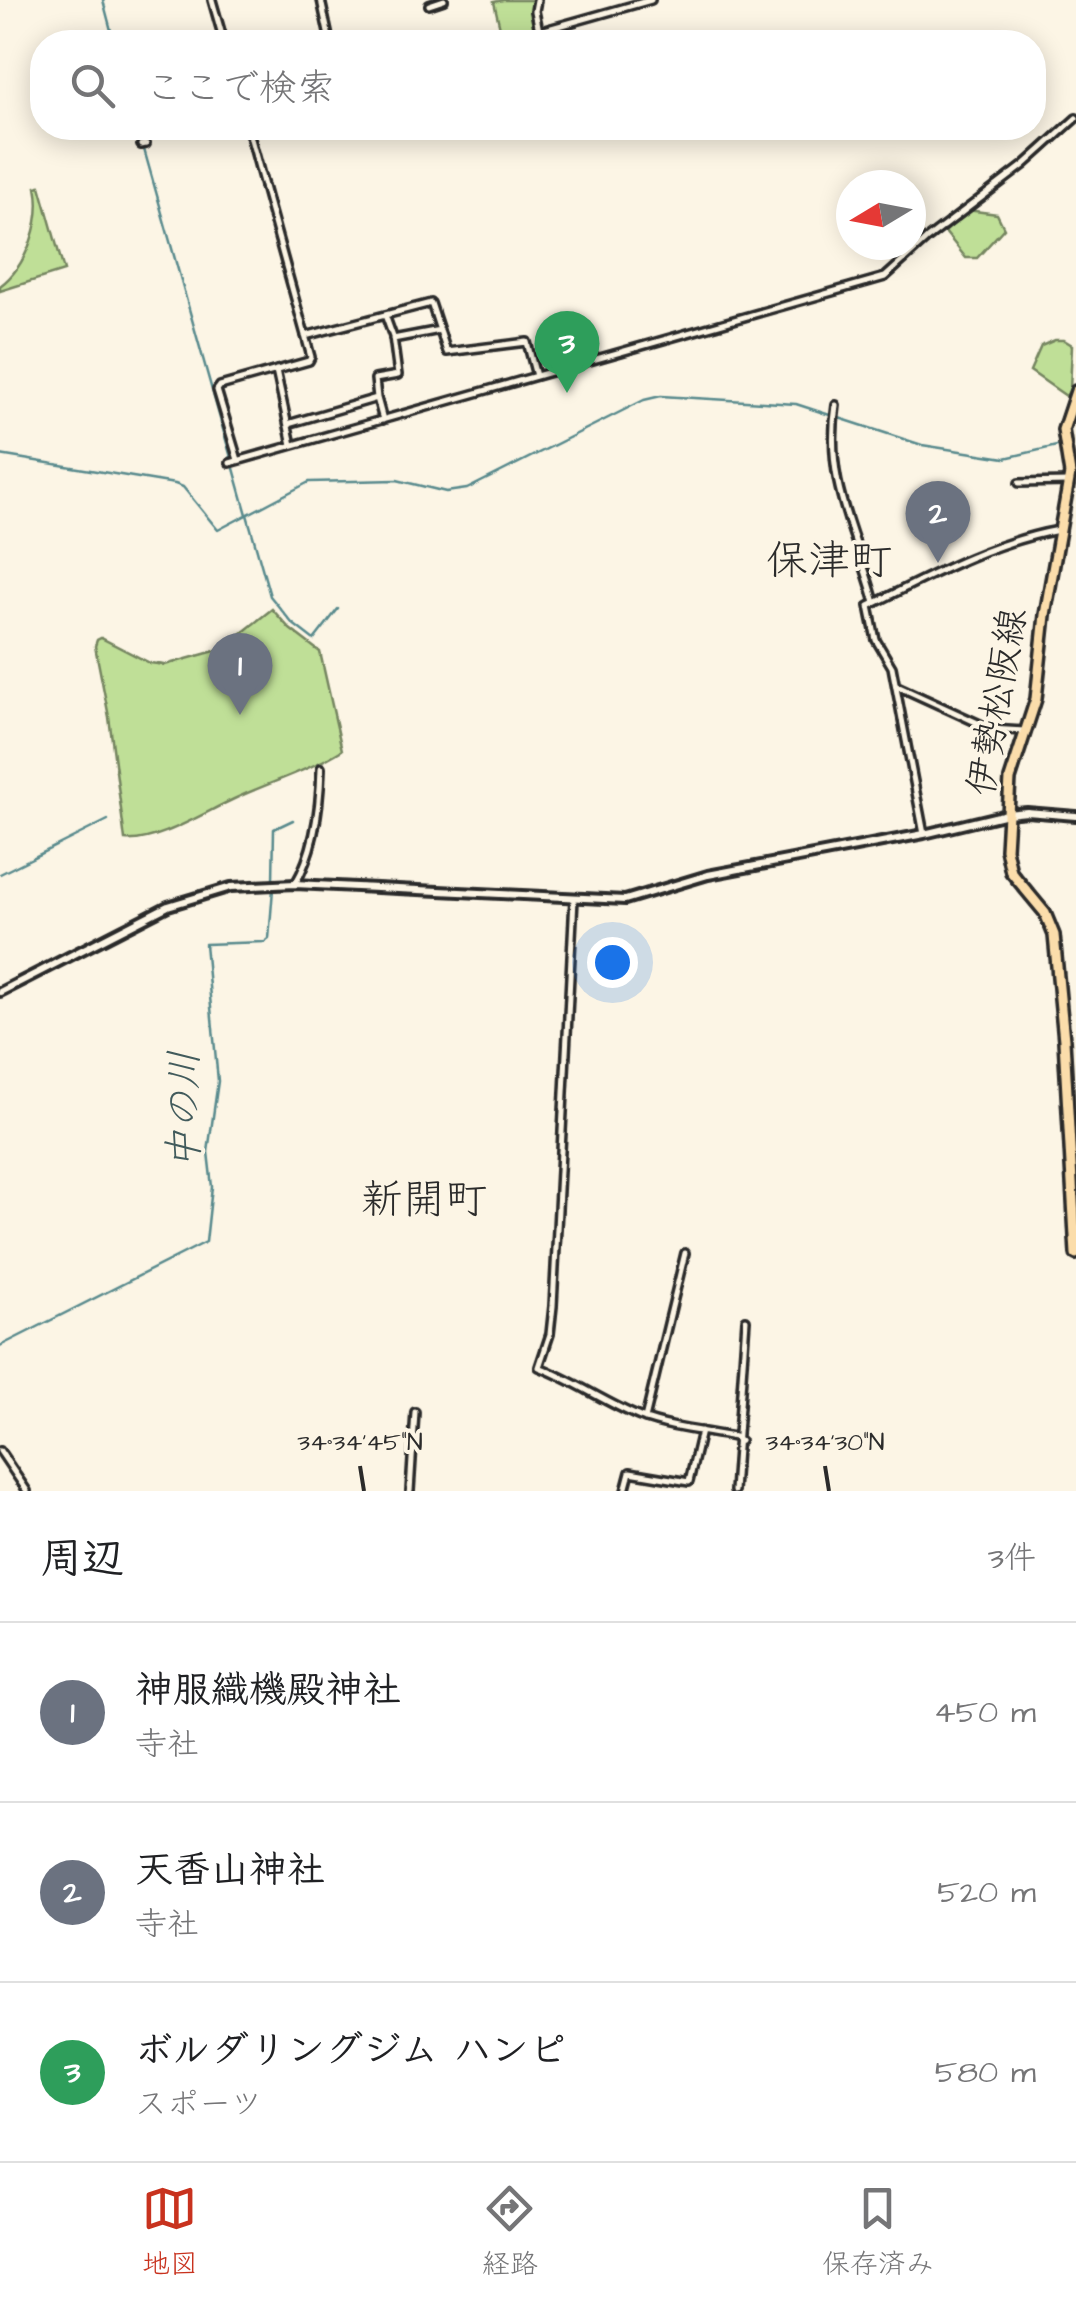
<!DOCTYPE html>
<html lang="ja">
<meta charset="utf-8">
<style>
body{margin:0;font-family:"Architects Daughter","Klee One",sans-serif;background:#f6f6f6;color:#202124}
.compass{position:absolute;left:836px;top:170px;width:90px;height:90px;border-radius:50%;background:#fff;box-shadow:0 5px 25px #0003;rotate:260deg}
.you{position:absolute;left:612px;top:962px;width:35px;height:35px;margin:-25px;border:8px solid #fff;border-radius:50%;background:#1a73e8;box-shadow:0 0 0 15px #1a73e833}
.badge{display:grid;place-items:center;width:65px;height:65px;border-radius:50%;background:#c8321e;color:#fff;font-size:32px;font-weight:700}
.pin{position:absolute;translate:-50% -82px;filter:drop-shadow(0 2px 5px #0008)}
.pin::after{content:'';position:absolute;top:52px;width:35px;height:30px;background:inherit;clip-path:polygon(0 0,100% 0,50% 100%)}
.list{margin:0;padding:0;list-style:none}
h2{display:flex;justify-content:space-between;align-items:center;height:130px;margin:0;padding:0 40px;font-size:42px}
h2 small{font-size:32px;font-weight:400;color:#757577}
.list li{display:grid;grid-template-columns:65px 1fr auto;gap:30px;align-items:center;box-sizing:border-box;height:180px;padding:0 40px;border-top:2px solid #e0e0e0}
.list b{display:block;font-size:38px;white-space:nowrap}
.list p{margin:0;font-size:32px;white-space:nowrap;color:#757577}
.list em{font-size:32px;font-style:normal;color:#757577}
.icon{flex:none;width:55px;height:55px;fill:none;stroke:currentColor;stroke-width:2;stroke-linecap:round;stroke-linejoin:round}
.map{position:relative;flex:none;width:1076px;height:1491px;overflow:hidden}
.search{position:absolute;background:#fff;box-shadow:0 5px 25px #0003;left:30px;right:30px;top:30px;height:110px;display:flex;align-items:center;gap:25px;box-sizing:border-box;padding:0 35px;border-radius:40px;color:#757577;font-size:38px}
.sheet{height:670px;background:#fff}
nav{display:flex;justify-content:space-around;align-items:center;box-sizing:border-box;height:140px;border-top:2px solid #e0e0e0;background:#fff;font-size:28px;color:#757577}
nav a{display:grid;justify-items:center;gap:5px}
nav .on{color:#c8321e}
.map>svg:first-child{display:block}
.green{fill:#bfdf97;stroke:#758561;stroke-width:2.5}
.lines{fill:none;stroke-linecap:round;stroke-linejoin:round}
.stream{stroke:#598a8d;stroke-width:2.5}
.minor-casing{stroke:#2b2b2b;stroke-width:12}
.tertiary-casing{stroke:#2b2b2b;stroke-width:14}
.primary-casing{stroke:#2b2b2b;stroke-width:16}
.minor{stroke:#fcf5e5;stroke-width:5}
.tertiary{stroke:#fcf5e5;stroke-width:6}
.primary{stroke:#fbddab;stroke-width:9}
.ticks{fill:none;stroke:#2b2b2b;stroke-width:4}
.labels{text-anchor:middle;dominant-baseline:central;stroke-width:8;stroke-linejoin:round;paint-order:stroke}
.street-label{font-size:38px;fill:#2b2b2b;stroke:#fcf5e5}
.water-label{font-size:40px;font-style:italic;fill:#425b5c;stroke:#fcf5e5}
.quarter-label{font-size:42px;fill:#2b2b2b;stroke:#fcf5e5}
.ticks-label{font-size:25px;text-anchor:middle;fill:#2b2b2b;stroke:#fcf5e5;stroke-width:8;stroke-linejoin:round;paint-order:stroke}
</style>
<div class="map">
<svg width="1076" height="1491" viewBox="0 0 1076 1491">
<rect width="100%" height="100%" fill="#fcf5e5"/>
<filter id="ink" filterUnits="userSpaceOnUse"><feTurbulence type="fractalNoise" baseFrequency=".01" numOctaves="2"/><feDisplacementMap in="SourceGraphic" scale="20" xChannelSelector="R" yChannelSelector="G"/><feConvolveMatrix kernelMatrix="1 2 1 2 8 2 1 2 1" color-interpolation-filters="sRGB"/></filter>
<g filter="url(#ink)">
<path class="green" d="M503,0H536L538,31L503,41L494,2Z
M40,186L64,271L0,291V286C27,266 43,220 36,187Z
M967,210L997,214L1004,228L977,258H966L945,232Z
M1055,340H1064L1072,345L1070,390L1066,396L1030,371L1041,346Z
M272,609L290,629L320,652L342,750C309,771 270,782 234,799C205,812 157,843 125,840L109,717L95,646L97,640L101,638L150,663L165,665L222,649Z"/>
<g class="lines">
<path class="stream" d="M103,0L114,42
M138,128L270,596L292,623L314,640L338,609
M0,455L175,484L183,487L218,530L309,482L397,480L446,492L467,489L644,400L661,396L796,404L922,445L1005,458L1061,445
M0,874L108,820
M273,881L274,829L293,820
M0,1346L206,1242L212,1187L208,1152L218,1081L205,944L265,942L269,939L273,889"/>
<g class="minor-casing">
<path id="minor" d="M212,0L224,42
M321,0L330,42
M537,0L535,11L539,31
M429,5L444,0
M502,42L651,0
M141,145L146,144
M305,336L431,303L447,352L527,342L536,376
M393,339L440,330
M276,370L292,445
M377,398L375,379L398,375L393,337L385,315
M836,405C824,483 856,532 875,603
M288,424L377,398L383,420
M238,460L217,390L220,386L309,361L311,357L248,128
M230,463L885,277L927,239L1024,165L1076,118
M1019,483L1068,482
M897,686L991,729L1024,731
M924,834L892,667L876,640L869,606C929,576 992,542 1059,530
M295,884C315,851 320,806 321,768
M574,899L553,1306L550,1334L539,1367C575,1381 604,1402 640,1417C669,1428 703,1431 734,1437L740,1441
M645,1419L685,1253
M0,1451L27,1491
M410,1491L415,1412
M625,1491L630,1472L689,1482L701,1431
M734,1491L746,1320"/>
</g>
<g class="tertiary-casing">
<path id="tertiary" d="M0,992L168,906L231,887L295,884L625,900L708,875L924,834L1007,814L1027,812L1076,816"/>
</g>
<g class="primary-casing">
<path id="primary" d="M1076,391L1063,430L1070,474L1045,615L1036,699L1010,779L1006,849L1011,872L1045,913L1054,935L1064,1040L1076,1254"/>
</g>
<use href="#minor" class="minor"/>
<use href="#tertiary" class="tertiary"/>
<use href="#primary" class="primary"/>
</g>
</g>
<path class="ticks" d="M360,1466L364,1491M825,1466L829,1491"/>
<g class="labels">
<g class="street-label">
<text transform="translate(998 702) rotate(-80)">伊勢松阪線</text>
</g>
<g class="water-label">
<text transform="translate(185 1110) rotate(-90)">中の川</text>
</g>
<g class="quarter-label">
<text x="829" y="562">保津町</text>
<text x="424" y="1201">新開町</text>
</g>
</g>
<g class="ticks-label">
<text x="360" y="1450">34°34'45"N</text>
<text x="825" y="1450">34°34'30"N</text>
</g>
</svg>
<svg class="compass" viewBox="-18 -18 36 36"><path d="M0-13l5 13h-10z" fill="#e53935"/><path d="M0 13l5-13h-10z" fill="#757577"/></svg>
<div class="you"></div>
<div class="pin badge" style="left:240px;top:715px;background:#6b7280">1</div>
<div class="pin badge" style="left:938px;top:563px;background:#6b7280">2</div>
<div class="pin badge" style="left:567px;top:393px;background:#2e9e5b">3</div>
<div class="search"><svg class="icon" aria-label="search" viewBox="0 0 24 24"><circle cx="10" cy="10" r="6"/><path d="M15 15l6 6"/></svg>ここで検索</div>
</div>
<section class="sheet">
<h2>周辺<small>3件</small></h2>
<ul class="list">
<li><span class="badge" style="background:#6b7280">1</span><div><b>神服織機殿神社</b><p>寺社</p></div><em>450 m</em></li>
<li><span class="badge" style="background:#6b7280">2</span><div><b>天香山神社</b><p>寺社</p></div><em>520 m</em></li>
<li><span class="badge" style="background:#2e9e5b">3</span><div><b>ボルダリングジム ハンピ</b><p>スポーツ</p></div><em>580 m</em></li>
</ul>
</section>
<nav>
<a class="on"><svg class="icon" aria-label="map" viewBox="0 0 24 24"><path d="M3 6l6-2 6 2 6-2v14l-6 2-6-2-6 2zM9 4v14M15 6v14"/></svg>地図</a>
<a><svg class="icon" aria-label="directions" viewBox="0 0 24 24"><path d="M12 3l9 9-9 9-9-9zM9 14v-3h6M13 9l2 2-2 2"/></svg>経路</a>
<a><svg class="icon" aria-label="saved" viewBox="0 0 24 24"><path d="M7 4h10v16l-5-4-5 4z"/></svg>保存済み</a>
</nav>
